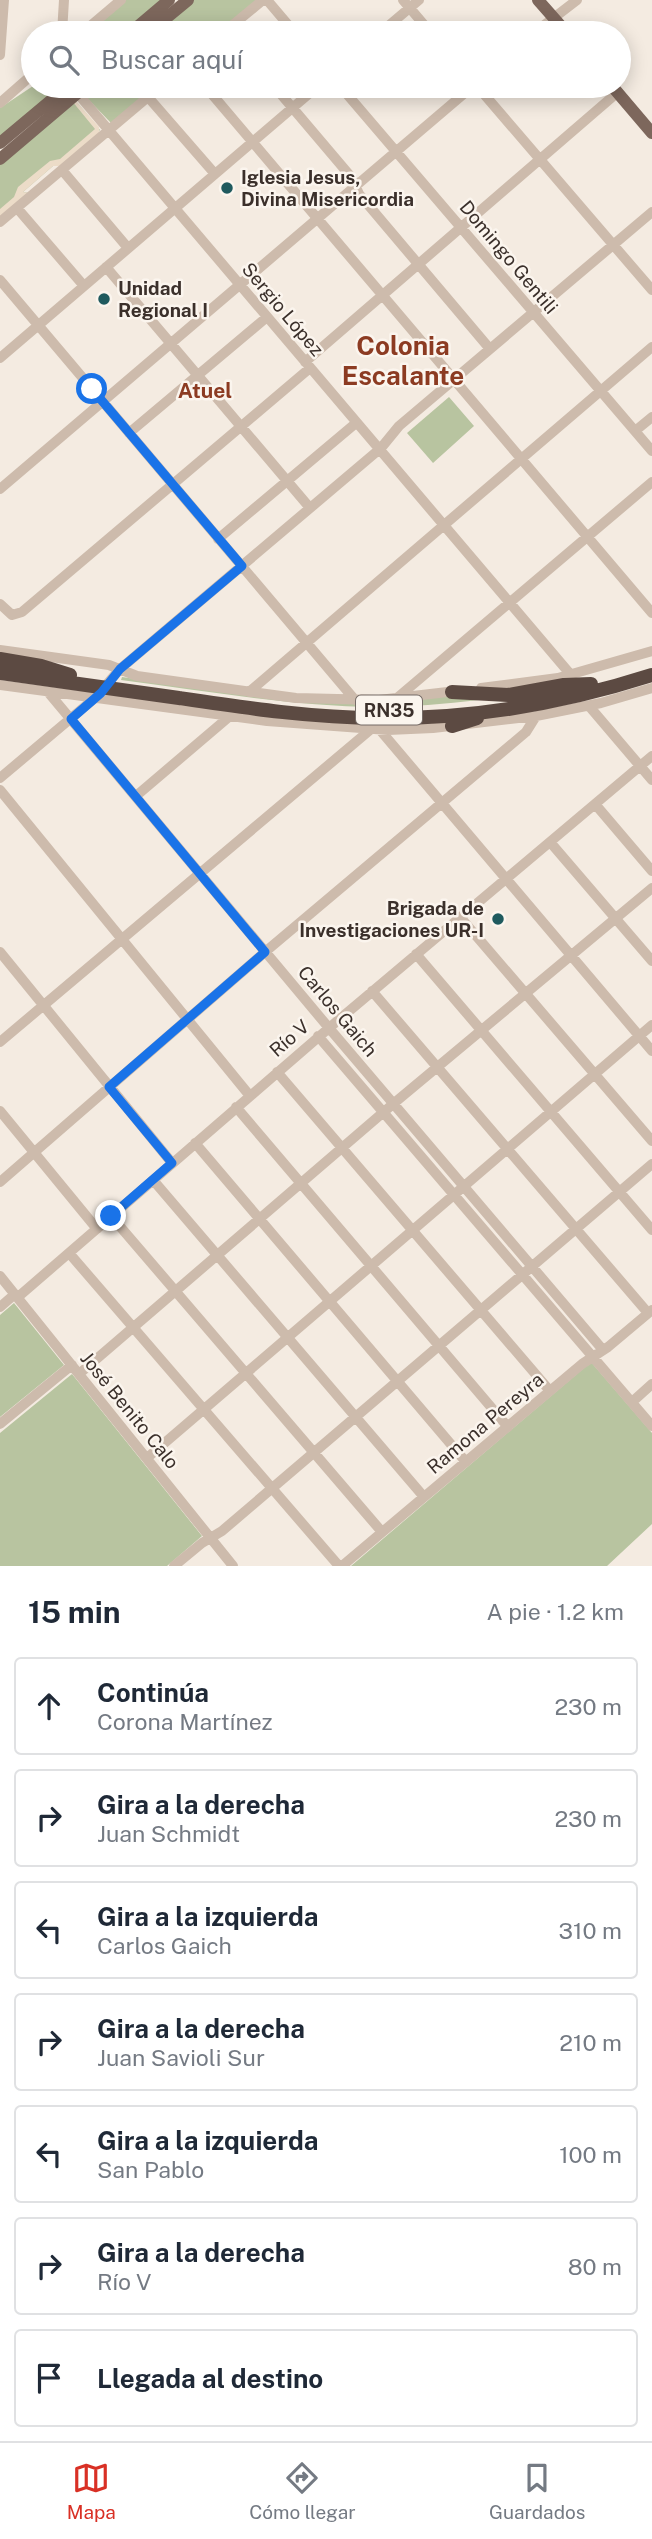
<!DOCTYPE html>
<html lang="es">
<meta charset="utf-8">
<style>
body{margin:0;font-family:"Public Sans",sans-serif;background:#f6f6f7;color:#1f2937}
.stop{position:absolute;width:21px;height:21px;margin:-16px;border:5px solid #1a73e8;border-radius:50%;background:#fff}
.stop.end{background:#1a73e8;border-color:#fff;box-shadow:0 2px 7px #0008}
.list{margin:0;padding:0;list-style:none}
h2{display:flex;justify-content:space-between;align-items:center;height:91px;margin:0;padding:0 28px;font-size:30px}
h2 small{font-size:23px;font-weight:400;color:#747a83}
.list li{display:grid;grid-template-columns:46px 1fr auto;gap:21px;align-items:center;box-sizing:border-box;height:98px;margin:0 14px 14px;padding:0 14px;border:2px solid #e0e1e3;border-radius:7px}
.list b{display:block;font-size:26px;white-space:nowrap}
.list p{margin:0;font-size:23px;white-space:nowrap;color:#747a83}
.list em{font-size:23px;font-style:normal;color:#747a83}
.icon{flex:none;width:38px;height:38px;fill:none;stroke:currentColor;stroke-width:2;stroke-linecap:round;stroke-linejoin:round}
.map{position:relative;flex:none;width:652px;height:1566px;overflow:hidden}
.search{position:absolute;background:#fff;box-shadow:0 4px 18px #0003;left:21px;right:21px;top:21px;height:77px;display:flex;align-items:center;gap:18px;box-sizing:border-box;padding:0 24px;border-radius:38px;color:#747a83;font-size:26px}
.sheet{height:875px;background:#fff}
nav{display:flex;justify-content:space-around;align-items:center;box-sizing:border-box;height:98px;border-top:2px solid #e0e1e3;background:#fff;font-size:19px;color:#747a83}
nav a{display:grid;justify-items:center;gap:4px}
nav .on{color:#d93025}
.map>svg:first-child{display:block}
.green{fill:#b8c4a0}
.plaza{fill:#ecdcc8}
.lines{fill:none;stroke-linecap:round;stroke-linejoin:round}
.minor{stroke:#cdbbac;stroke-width:10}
.major{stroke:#7d675c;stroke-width:12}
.highway{stroke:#5c4a42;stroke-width:14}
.route{stroke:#1a73e8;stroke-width:9}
.poi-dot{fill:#1f5a5e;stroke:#fbf5ee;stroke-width:2.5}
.labels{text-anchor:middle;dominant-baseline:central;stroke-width:5;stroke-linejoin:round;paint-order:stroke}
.shield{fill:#fbf5ee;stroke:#756b66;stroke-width:2}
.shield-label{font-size:18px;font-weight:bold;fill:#3b302b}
.poi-label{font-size:19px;font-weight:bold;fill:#3b302b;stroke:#fbf5ee;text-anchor:start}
.street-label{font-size:19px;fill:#3b302b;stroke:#fbf5ee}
.neighbourhood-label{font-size:21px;font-weight:bold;fill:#8c3b22;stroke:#fbf5ee}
.district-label{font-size:26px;font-weight:bold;fill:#8c3b22;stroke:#fbf5ee}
</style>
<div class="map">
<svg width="652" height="1566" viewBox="0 0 652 1566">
<rect width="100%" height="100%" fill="#f4ebe1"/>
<path class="green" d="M126,0H163L124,33H87Z
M193,0H257L218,33H153Z
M33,86H63L0,138V108Z
M91,86H156L111,123L86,97Z
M75,100L100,130L60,166H53L23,192L29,193L0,217V163Z
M449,397L474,426L433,463L407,433Z
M122,677L266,698L452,695L479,700C445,704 411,707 377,707C291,706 206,691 121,680Z
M14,1303L64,1365L0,1417V1315Z
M591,1362L652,1433V1524L607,1566H351Z
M72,1374L202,1536L167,1566H0V1433Z"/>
<path class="plaza" d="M75,100L99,127V134L60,166H53L23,192L29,193L0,217V209L14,197L18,187L50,161L60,159L95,129L72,101Z"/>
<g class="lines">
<path class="minor" d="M267,0L295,33
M403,0L431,33
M62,33L64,0
M82,33L121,0
M223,33L263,0
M380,33L419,0
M534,33L577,0
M0,55L4,0
M205,86L652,613
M274,86L352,178L359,194L490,349
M340,86L652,451
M477,86L652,290
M73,88L571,675
M148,97L215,174
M0,103L33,74
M62,170L128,248
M17,208L84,286
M0,222L161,86
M106,267L310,508
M0,280L355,700
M0,358L318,86
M305,362L618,92
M635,431L652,417
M129,433L267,317
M0,489L473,86
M218,539L356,423
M0,604L12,615L22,612L310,368
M0,650L109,665L137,676L296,698L379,700L456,691
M0,685L267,721L388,730L433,728L536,716L601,703L652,688
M481,688L558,678L652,651
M48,692L329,1028L603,1350
M249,692L652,347
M397,698L652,482
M589,706L652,780
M380,730L652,1051
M0,778L95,698L120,669L381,448L399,426L652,212
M0,790L250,1096
M136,796L230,716
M595,804L652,871
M550,842L652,961
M460,917L652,1141
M0,952L172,1163
M416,954L652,1230
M372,991L648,1313
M318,1036L652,1426
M0,1042L370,730
M277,1072L550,1391
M236,1107L508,1427
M0,1111L97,1229
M195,1143L466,1462
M153,1180L424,1497
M0,1182L265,952L526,732L536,716
M111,1216L382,1532
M69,1253L339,1566
M0,1276L233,1566
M18,1297L329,1028L652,756
M0,1307L15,1294
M79,1374L393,1104L652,888
M632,1402L652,1384
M0,1424L72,1365
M147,1458L652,1025
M174,1566L202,1543L222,1531L652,1164
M342,1566L582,1364L608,1347L652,1310"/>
<path class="major" d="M538,0L567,33
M130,33L169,0
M148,33L188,0
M612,86L652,133
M0,143L68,86
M0,159L86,86"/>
<path class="highway" d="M0,659L41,666L70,675
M0,673C60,681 119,690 179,698C246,708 312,718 380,718C472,719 565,703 652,675
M452,692L508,695L564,685L591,684
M452,726L477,718"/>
</g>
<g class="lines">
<path class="route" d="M92,389L242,566L120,669L101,693L71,719L265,952L109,1087L172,1163L111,1216"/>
</g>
<g class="poi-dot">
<circle cx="227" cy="188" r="7"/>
<circle cx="104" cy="299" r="7"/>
<circle cx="498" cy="919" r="7"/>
</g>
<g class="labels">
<rect class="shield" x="356" y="695.5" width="66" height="29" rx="5"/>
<g class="shield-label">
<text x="389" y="710">RN35</text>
</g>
<g class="poi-label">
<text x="241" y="177">Iglesia Jesus,<tspan x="241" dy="22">Divina Misericordia</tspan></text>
<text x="118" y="288">Unidad<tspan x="118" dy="22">Regional I</tspan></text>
<text x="484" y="908" text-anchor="end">Brigada de<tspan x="484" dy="22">Investigaciones UR-I</tspan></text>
</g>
<g class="street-label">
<text transform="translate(509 257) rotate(50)">Domingo Gentili</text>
<text transform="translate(283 309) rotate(50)">Sergio López</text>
<text transform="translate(338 1011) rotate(50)">Carlos Gaich</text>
<text transform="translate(289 1038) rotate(-41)">Río V</text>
<text transform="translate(130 1410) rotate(51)">José Benito Calo</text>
<text transform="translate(485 1423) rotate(-40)">Ramona Pereyra</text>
</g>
<g class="neighbourhood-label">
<text x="205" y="390">Atuel</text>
</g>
<g class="district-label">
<text x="403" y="345">Colonia<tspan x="403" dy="30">Escalante</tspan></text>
</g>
</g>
</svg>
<div class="stop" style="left:92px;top:389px"></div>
<div class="stop end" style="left:111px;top:1216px"></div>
<div class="search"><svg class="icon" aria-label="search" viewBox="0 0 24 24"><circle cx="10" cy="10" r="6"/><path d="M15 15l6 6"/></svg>Buscar aquí</div>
</div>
<section class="sheet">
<h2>15 min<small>A pie · 1.2 km</small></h2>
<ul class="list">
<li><svg class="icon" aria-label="ahead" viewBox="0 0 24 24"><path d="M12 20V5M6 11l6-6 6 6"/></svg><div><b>Continúa</b><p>Corona Martínez</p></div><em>230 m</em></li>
<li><svg class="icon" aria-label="right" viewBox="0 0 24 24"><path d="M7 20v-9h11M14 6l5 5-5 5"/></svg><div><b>Gira a la derecha</b><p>Juan Schmidt</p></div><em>230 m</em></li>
<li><svg class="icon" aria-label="left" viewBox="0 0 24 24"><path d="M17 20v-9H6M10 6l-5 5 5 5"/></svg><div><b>Gira a la izquierda</b><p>Carlos Gaich</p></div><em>310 m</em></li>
<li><svg class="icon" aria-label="right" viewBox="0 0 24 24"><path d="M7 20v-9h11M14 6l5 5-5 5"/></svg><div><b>Gira a la derecha</b><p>Juan Savioli Sur</p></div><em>210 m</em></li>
<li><svg class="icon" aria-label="left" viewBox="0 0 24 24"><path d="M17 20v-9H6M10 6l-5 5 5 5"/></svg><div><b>Gira a la izquierda</b><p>San Pablo</p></div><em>100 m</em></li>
<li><svg class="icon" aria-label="right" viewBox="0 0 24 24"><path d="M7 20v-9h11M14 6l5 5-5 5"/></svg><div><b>Gira a la derecha</b><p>Río V</p></div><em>80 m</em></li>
<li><svg class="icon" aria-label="arrive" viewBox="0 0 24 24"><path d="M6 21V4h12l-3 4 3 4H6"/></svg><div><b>Llegada al destino</b></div></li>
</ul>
</section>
<nav>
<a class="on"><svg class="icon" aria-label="map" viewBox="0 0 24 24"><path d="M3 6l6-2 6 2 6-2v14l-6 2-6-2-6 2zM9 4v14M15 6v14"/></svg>Mapa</a>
<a><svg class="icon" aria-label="directions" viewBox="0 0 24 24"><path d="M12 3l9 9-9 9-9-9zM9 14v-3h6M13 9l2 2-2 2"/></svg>Cómo llegar</a>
<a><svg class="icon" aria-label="saved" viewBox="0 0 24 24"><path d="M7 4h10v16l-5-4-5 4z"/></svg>Guardados</a>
</nav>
